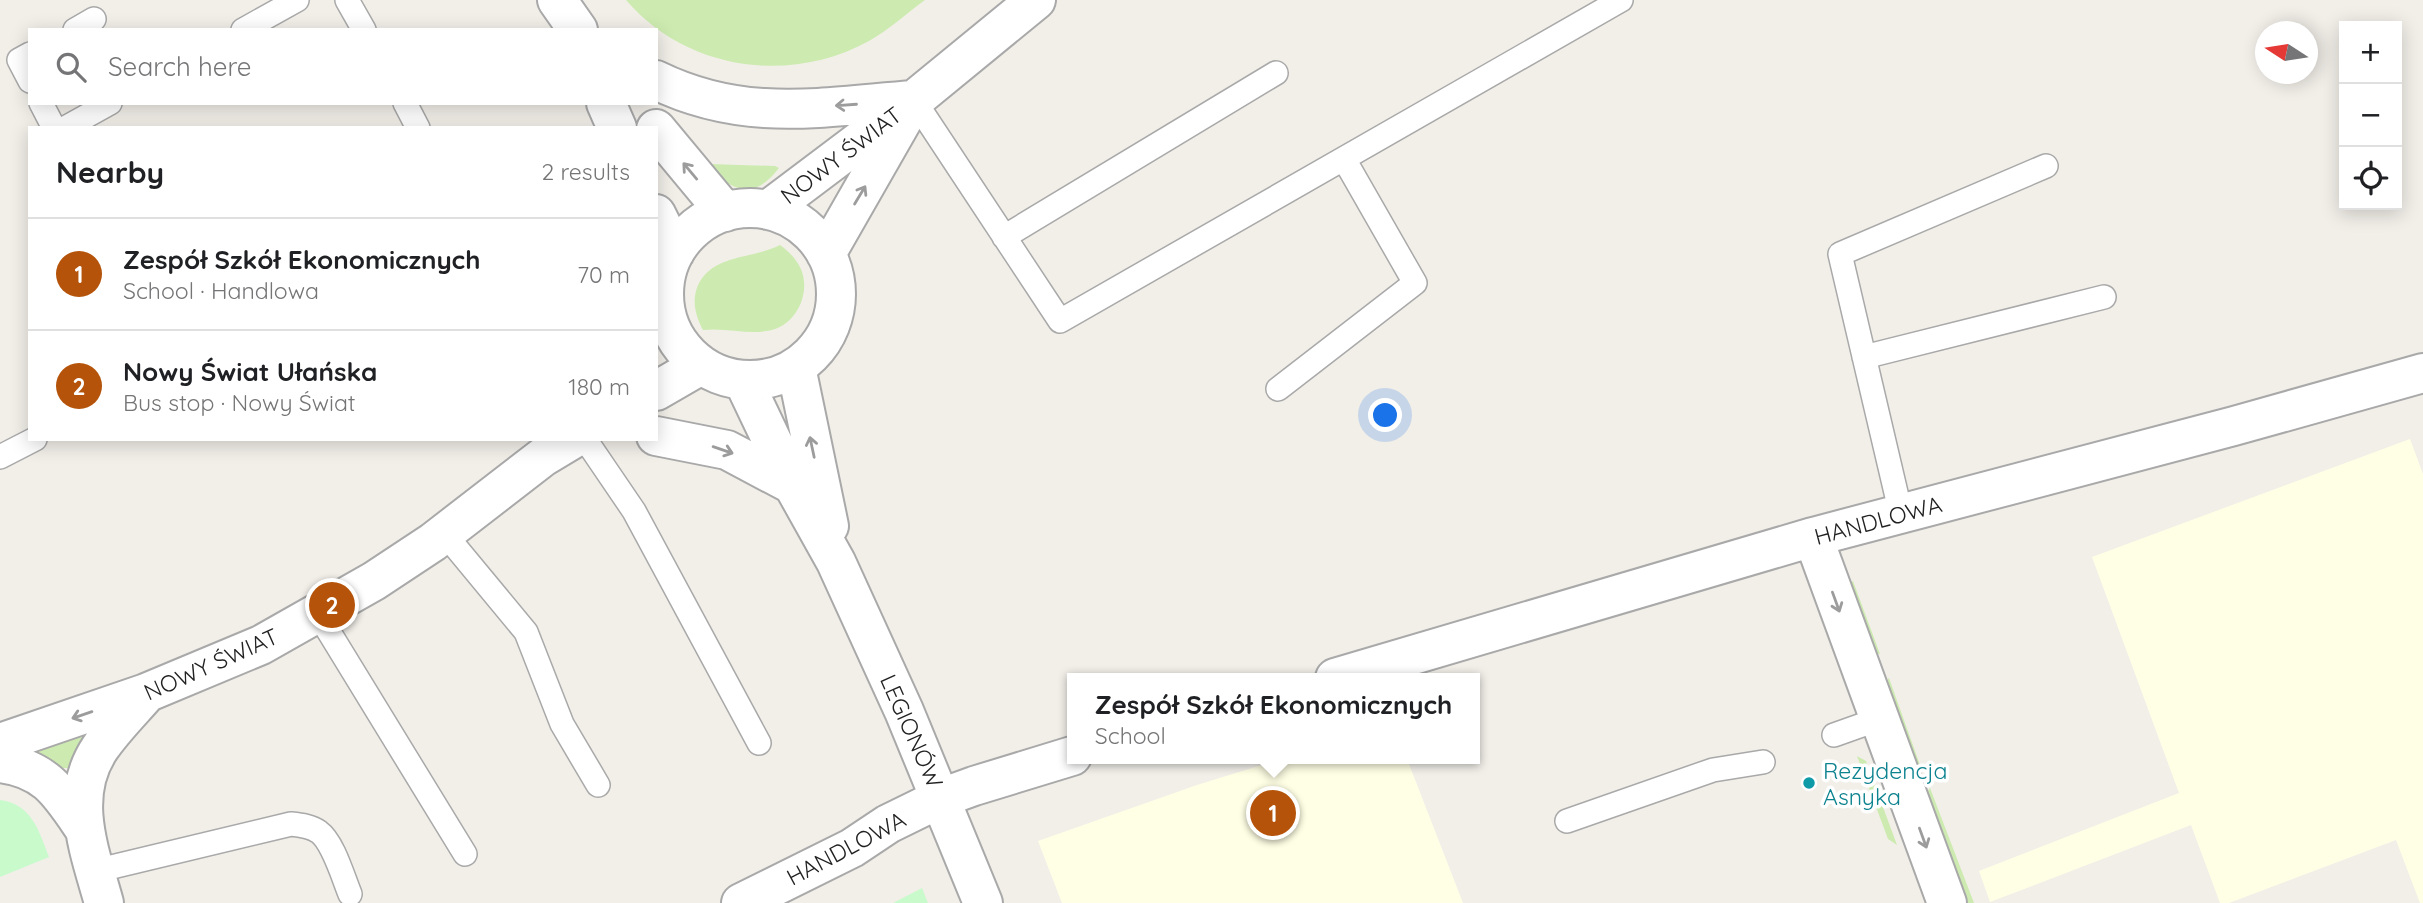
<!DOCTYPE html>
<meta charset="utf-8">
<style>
body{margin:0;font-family:Quicksand,sans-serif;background:#f2f2f2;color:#202124}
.controls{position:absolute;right:21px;top:21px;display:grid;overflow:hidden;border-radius:0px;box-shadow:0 4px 18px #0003}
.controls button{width:63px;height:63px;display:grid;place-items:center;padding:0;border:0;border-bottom:2px solid #e0e0e0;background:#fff;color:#202124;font:35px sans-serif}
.compass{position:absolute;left:2255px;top:21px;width:63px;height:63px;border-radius:50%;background:#fff;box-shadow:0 4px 18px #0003;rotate:282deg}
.you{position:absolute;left:1386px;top:416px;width:24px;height:24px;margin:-18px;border:5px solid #fff;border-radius:50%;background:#1a73e8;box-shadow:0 0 0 10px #1a73e833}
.badge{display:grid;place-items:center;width:46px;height:46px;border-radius:50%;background:#b45309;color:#fff;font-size:23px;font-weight:700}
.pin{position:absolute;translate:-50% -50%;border:4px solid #fff;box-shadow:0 2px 7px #0006}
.popup{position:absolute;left:1067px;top:673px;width:413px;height:91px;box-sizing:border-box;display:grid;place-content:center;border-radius:0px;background:#fff;filter:drop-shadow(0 2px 5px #0005);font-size:23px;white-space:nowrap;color:#757577}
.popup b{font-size:26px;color:#202124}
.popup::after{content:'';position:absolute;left:50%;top:100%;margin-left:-14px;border:14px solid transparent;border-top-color:#fff}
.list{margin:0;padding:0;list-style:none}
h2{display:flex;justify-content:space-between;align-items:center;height:91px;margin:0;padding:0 28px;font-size:30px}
h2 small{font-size:23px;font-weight:400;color:#757577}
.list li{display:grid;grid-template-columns:46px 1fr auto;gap:21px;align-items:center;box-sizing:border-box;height:112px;padding:0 28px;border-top:2px solid #e0e0e0}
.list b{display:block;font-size:26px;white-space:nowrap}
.list p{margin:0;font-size:23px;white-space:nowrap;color:#757577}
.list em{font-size:23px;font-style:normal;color:#757577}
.icon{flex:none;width:38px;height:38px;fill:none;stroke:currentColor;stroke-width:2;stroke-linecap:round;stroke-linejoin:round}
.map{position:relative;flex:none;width:2423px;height:903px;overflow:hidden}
.search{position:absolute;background:#fff;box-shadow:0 4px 18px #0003;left:28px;top:28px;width:630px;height:77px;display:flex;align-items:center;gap:18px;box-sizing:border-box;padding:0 24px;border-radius:0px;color:#757577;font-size:26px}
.panel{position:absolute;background:#fff;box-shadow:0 4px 18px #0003;left:28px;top:126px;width:630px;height:315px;border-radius:0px}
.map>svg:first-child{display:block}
.education{fill:#ffffe5}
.grass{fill:#cdebb0}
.park{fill:#c8facc}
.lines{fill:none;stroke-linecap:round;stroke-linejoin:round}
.service-casing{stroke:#a9a9a9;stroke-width:26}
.minor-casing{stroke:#a9a9a9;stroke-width:42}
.tertiary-casing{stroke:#a9a9a9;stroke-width:42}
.service{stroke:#fff;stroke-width:23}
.minor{stroke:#fff;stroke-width:38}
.tertiary{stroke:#fff;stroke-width:38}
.oneway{stroke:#9c9c9c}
.culture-dot{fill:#0f9aa8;stroke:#fff;stroke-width:2.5}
.labels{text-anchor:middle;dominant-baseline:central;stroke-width:7;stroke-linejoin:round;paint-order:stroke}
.street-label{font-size:23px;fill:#222;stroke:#fff}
.culture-label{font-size:23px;fill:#0d838f;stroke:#fff;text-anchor:start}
</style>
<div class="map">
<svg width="2423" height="903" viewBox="0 0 2423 903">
<rect width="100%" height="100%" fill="#f2efe9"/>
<path class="education" d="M2410,439L2423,474V903H2420L2396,840L2229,903H2220L2191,825L1990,902L1979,871L2179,793L2092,557Z
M1281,759H1407L1463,903H1062L1038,841L1197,785Z"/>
<path class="grass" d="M626,0H925C907,13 889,30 869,41C789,85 686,70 626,0Z
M709,164L775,166L779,168C765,186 750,196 729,184C719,178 715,175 709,164Z
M780,245C795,256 806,270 804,290C803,299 800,307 794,315C772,344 734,326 703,330C695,315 691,299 699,283C715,254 753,259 780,245Z
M1853,581L1880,654L1870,653L1845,584Z
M1889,678L1920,765L1911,764L1882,685Z
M94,725L78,747L69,768H63L29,747Z
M1857,756L1866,761L1897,845L1888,839Z
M1930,788L1974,903H1965L1924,796Z"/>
<path class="park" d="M0,800C32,804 39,831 49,857L0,877Z
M922,888L928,903H893Z"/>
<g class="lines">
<g class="service-casing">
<path id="service" d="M347,0L364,30
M75,30L94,19
M243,30L297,0
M30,54L19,60L30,81
M914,100L1060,321L1621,0
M41,103L54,128
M405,103L418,128
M65,128L110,103
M1004,237L1276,73
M1864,357L2104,297
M1278,389L1415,283L1344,159
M585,439L634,511L759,743
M0,457L35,439
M1901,514L1840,254L2046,166
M444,533L526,632L562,724L598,785
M318,614L465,854
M1834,735L1879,719
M1567,821L1713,770L1763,762
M95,871L291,824C301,825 311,826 319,832C333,842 343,877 350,894"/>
</g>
<g class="minor-casing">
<path id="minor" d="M1813,537L1947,903
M1335,678L1813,537L2234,426L2423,373
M741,903L852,848L888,824L941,798L974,786L1072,756"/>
</g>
<g class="tertiary-casing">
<path id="tertiary" d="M557,0L578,30
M656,80C744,123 821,107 914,100
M606,103L617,128
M656,129L725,212
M664 294a86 86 0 1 1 172 0a86 86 0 1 1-172 0Z
M768,210L914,100L1036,0
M656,214L675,252
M826,254L906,114
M796,367L829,526
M743,380L793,485L836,562L904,711L983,903
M656,391L701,365
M656,436L727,450L793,485
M0,743L146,693L261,645L374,581L433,542L543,457L573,439
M0,763C45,768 60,793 83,827
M104,903C90,852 67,797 100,748C113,729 130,712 145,695"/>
</g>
<use href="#service" class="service"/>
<use href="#minor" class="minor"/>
<use href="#tertiary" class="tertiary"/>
</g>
<defs><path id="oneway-shaft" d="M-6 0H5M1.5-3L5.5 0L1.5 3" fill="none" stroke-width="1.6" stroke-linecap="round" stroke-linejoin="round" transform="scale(1.75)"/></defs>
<g class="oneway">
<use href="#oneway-shaft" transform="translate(846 105) rotate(176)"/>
<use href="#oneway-shaft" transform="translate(690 171) rotate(-130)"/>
<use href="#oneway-shaft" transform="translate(860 195) rotate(-59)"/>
<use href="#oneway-shaft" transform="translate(812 447) rotate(-102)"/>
<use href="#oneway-shaft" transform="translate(723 450) rotate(19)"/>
<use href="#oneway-shaft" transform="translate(1836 602) rotate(70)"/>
<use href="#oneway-shaft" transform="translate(82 715) rotate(161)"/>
<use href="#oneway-shaft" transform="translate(1923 838) rotate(70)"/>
</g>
<circle class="culture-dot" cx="1809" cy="783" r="7"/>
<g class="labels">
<g class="street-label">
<text transform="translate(841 155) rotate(-37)">NOWY ŚWIAT</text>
<text transform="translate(1878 520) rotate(-15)">HANDLOWA</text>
<text transform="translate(211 664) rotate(-24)">NOWY ŚWIAT</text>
<text transform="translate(912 731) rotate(66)">LEGIONÓW</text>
<text transform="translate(846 848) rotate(-28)">HANDLOWA</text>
</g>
<g class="culture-label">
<text x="1823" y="770">Rezydencja<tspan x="1823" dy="26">Asnyka</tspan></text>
</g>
</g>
</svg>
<div class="controls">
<button>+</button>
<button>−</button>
<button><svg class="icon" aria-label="locate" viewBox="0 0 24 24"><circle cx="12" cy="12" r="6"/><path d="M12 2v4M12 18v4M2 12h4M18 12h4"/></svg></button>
</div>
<svg class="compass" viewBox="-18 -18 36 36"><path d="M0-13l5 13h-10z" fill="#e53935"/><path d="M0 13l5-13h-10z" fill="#757577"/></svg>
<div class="you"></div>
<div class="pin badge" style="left:1273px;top:813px">1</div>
<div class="popup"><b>Zespół Szkół Ekonomicznych</b>School</div>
<div class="pin badge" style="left:332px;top:605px">2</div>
<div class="search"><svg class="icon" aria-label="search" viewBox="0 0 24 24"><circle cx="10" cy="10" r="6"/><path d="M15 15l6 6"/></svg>Search here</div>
<section class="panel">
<h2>Nearby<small>2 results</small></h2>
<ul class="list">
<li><span class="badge">1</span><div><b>Zespół Szkół Ekonomicznych</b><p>School · Handlowa</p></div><em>70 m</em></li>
<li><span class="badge">2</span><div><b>Nowy Świat Ułańska</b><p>Bus stop · Nowy Świat</p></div><em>180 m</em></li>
</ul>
</section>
</div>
